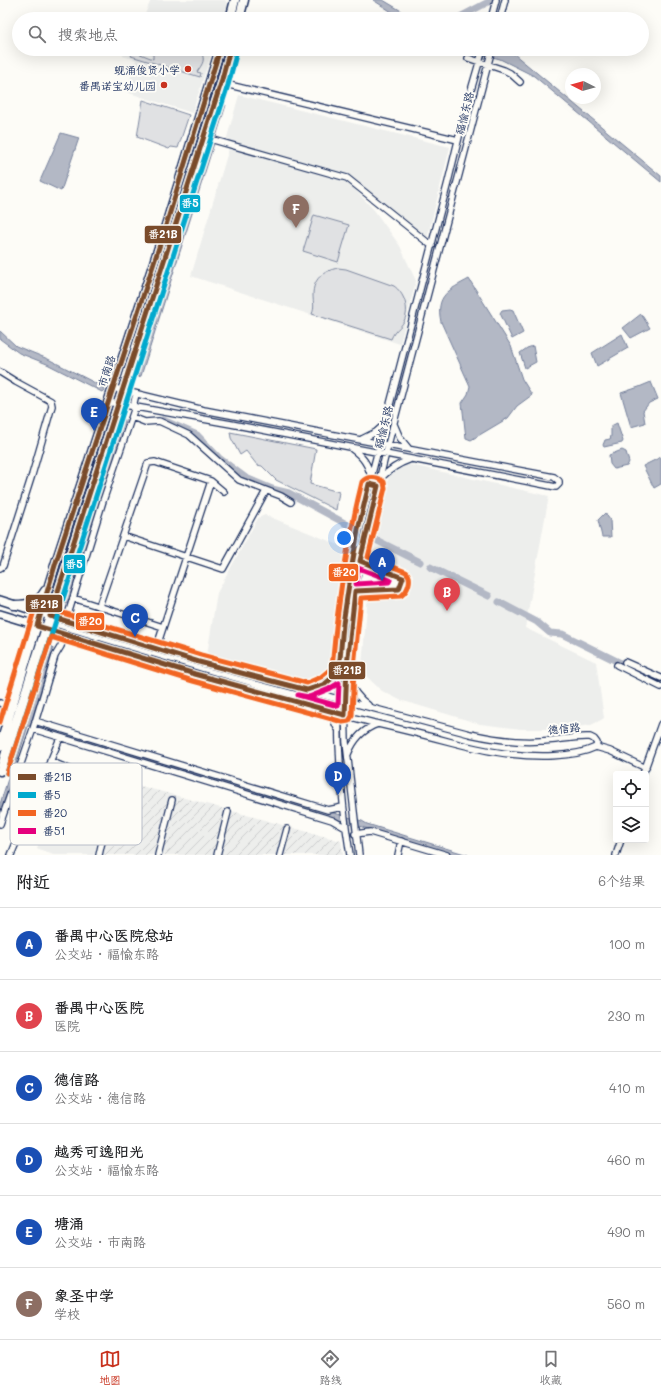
<!DOCTYPE html>
<html lang="zh">
<meta charset="utf-8">
<style>
body{margin:0;font-family:Mali,"LXGW WenKai TC",sans-serif;background:#f6f6f6;color:#202124}
.controls{position:absolute;right:12px;bottom:12px;display:grid;overflow:hidden;border-radius:4px;box-shadow:0 4px 16px #0002}
.controls button{width:36px;height:36px;display:grid;place-items:center;padding:0;border:0;border-bottom:1px solid #e0e0e0;background:#fff;color:#202124;font:20px sans-serif}
.compass{position:absolute;left:565px;top:68px;width:36px;height:36px;border-radius:50%;background:#fff;box-shadow:0 4px 16px #0002;rotate:276deg}
.you{position:absolute;left:344px;top:538px;width:14px;height:14px;margin:-10px;border:3px solid #fff;border-radius:50%;background:#1a73e8;box-shadow:0 0 0 6px #1a73e833}
.badge{display:grid;place-items:center;width:26px;height:26px;border-radius:50%;background:#c8321e;color:#fff;font-size:13px;font-weight:700}
.pin{position:absolute;translate:-50% -33px;filter:drop-shadow(0 1px 2px #0008)}
.pin::after{content:'';position:absolute;top:21px;width:14px;height:12px;background:inherit;clip-path:polygon(0 0,100% 0,50% 100%)}
.list{margin:0;padding:0;list-style:none}
h2{display:flex;justify-content:space-between;align-items:center;height:52px;margin:0;padding:0 16px;font-size:17px}
h2 small{font-size:13px;font-weight:400;color:#757577}
.list li{display:grid;grid-template-columns:26px 1fr auto;gap:12px;align-items:center;box-sizing:border-box;height:72px;padding:0 16px;border-top:1px solid #e0e0e0}
.list b{display:block;font-size:15px;white-space:nowrap}
.list p{margin:0;font-size:13px;white-space:nowrap;color:#757577}
.list em{font-size:13px;font-style:normal;color:#757577}
.icon{flex:none;width:22px;height:22px;fill:none;stroke:currentColor;stroke-width:2;stroke-linecap:round;stroke-linejoin:round}
.map{position:relative;flex:none;width:661px;height:855px;overflow:hidden}
.search{position:absolute;background:#fff;box-shadow:0 4px 16px #0002;left:12px;right:12px;top:12px;height:44px;display:flex;align-items:center;gap:10px;box-sizing:border-box;padding:0 14px;border-radius:22px;color:#757577;font-size:15px}
.sheet{height:484px;background:#fff}
nav{display:flex;justify-content:space-around;align-items:center;box-sizing:border-box;height:56px;border-top:1px solid #e0e0e0;background:#fff;font-size:11px;color:#757577}
nav a{display:grid;justify-items:center;gap:2px}
nav .on{color:#c8321e}
.map>svg:first-child{display:block}
.built{fill:#edeeec}
.industrial{fill:url(#industrial-furrows)}
.grass{fill:#e0e1e3;stroke:#7e88a0}
.water{fill:#b3b8c5;stroke:#76819c}
.lines{fill:none;stroke-linecap:round;stroke-linejoin:round}
.river{stroke:#b3b8c5;stroke-width:7}
.minor-casing{stroke:#1b2f5e;stroke-width:8}
.major-casing{stroke:#1b2f5e;stroke-width:10}
.highway-casing{stroke:#1b2f5e;stroke-width:11}
.minor{stroke:#fdfcf7;stroke-width:5.5}
.major{stroke:#fdfcf7;stroke-width:7}
.highway{stroke:#fdfcf7;stroke-width:8}
.bus-1-casing{stroke:#fdfcf7;stroke-width:8}
.bus-2-casing{stroke:#fdfcf7;stroke-width:8}
.bus-3-casing{stroke:#fdfcf7;stroke-width:8}
.bus-4-casing{stroke:#fdfcf7;stroke-width:8}
.bus-1{stroke:#7a4b2a;stroke-width:5}
.bus-2{stroke:#00a9ce;stroke-width:5}
.bus-3{stroke:#f26522;stroke-width:5}
.bus-4{stroke:#e5007d;stroke-width:5}
.poi-dot{fill:#c8321e;stroke:#fdfcf7;stroke-width:1.5}
.labels{text-anchor:middle;dominant-baseline:central;stroke-width:4;stroke-linejoin:round;paint-order:stroke}
.poi-label{font-size:11px;fill:#1b2f5e;stroke:#fdfcf7;text-anchor:end}
.street-label{font-size:11px;fill:#1b2f5e;stroke:#fdfcf7}
.key{fill:#fdfcf7;stroke:#b9bec9;stroke-width:1}
.key-label{font-size:11px;fill:#1b2f5e}
.line-badge{stroke:#fdfcf7;stroke-width:1.5}
.badge-label{font-size:11px;text-anchor:middle;font-weight:bold;fill:#fff}
</style>
<div class="map">
<svg width="661" height="855" viewBox="0 0 661 855">
<defs>
<pattern id="industrial-furrows" width="10" height="10" patternUnits="userSpaceOnUse"><rect width="10" height="10" fill="#edeeec"/><path d="M-1 1l2-2M0 10L10 0M9 11l2-2" fill="none" stroke="#cbcccd"/></pattern>
</defs>
<rect width="100%" height="100%" fill="#fdfcf7"/>
<filter id="ink" filterUnits="userSpaceOnUse"><feTurbulence type="fractalNoise" baseFrequency=".025" numOctaves="2"/><feDisplacementMap in="SourceGraphic" scale="8" xChannelSelector="R" yChannelSelector="G"/><feConvolveMatrix kernelMatrix="1 2 1 2 8 2 1 2 1" color-interpolation-filters="sRGB"/></filter>
<g filter="url(#ink)">
<path class="built" d="M151,0H225L228,5L223,19H143Z
M124,49H213L192,113L126,92L136,60L123,56Z
M239,95L450,147L427,239L347,175L226,141Z
M230,145L344,178L374,210L400,246L416,281L400,344L191,276Z
M402,463L549,496L525,628L596,662L604,718L601,720L591,725L562,729H521L480,724L400,700L382,691L367,677L364,673L362,665L368,595L399,593L407,576L370,561L389,475Z
M265,515L349,549L329,675L325,678L319,681H314L207,655L217,593L258,518Z
M45,782L106,811L94,855H53L37,848L48,822L31,813Z"/>
<path class="industrial" d="M119,780L341,841L343,855H101Z"/>
<path class="grass" d="M153,49L200,50C206,60 203,63 197,72L201,73L200,77L131,56L133,51L153,59Z
M143,100L189,115L178,148L171,147L169,149L137,137Z
M314,215L349,225L338,262L303,251Z
M338,268L346,269L394,286C404,293 410,309 404,321C400,329 395,329 391,339L312,314C315,307 313,303 313,295C313,279 323,271 338,268Z
M230,432L316,449L310,484L339,492L336,510L276,480L262,466L257,465L246,451L240,455L231,438Z"/>
<path class="water" d="M373,0H383L415,19H403Z
M462,49H508L661,176V182L534,76L500,59Z
M224,103L226,105L141,376L138,377L137,374L221,105Z
M61,133L79,138L61,191L40,181Z
M469,279L511,346L522,379L532,395L517,406L508,418L471,440L466,438L462,403L468,394L470,386L441,322C435,295 449,290 469,279Z
M510,309L513,310L523,333L512,339L500,313L502,310Z
M641,314L650,328L631,338L623,328Z
M0,331L16,346L48,359L103,387L104,390L102,392L47,364L19,353L0,339Z
M622,334L628,348L597,366L592,353Z
M533,346L536,362L525,368L520,353L527,348Z
M651,382L658,399L649,403L643,411L645,423L631,427L621,393L639,387Z
M125,419V426L72,593L68,603L66,604L63,600L121,425Z
M617,423L623,441L622,443L604,447L603,445L605,440L610,439L611,436V426Z
M622,450L626,452L629,462L627,466L614,469L610,464L609,455Z
M661,457V484L654,488L643,466Z
M605,513L610,520L611,537H602L598,520Z
M52,646L53,649L32,720L285,799L362,821L367,824L468,855H454L30,726H28L0,814V804L13,763L22,724L0,713V706L26,716L49,648Z"/>
<g class="lines">
<path class="river" d="M456,19L492,0
M163,420L197,435L219,458L246,478L272,489L289,493L376,540L420,562
M430,567L489,596
M499,602L537,622L550,633L562,634L661,683"/>
<g class="minor-casing">
<path id="minor" d="M491,19L496,0
M500,19L505,0
M468,58L504,70L510,73L520,82
M221,83L458,140
M203,137L347,178L432,246
M0,372L16,382L51,401L52,406L32,475L3,566L0,568
M108,402L231,424L556,487L559,484V481L554,477L204,410L113,388
M133,407L136,394
M132,417L145,422L159,421L189,435L239,480L281,496L291,502
M394,424L400,438L409,449
M362,439L376,432L385,424
M352,449C363,457 368,464 371,477
M380,479C389,470 397,464 409,460
M123,536L223,569L266,491
M73,598L163,627
M99,606L148,463L155,462L211,481L224,492
M66,621L103,501L135,407
M46,628C155,661 264,695 374,723C400,729 425,735 451,742C470,747 490,752 510,754C535,757 573,758 596,747L597,743L594,739L590,737C573,736 556,741 540,741C516,743 493,739 470,734L199,662L50,616
M156,649L211,481
M625,662L661,678
M617,665L661,687
M347,677C352,689 358,698 368,705
M308,690C320,687 331,682 339,671
M0,703L12,709
M322,711L333,719L337,728
M0,717L8,722
M35,721L328,810L343,807
M33,729L332,820L346,828
M596,747L610,751L646,768
M348,754C354,739 363,729 378,724
M50,761L114,788L99,855
M643,774L661,724
M0,824L33,729L55,656L61,646L65,634
M355,834L370,832L447,855
M11,855L60,738
M158,855L172,800
M217,855L228,812
M280,855L287,829
M350,855C332,744 335,633 359,523L448,182L467,104L483,49
M359,855L346,742L345,700L350,634L357,577L368,525L388,445L492,49
M398,855L401,841
M616,855L621,840"/>
</g>
<g class="major-casing">
<path id="major" d="M0,600L50,616
M0,614L46,628"/>
</g>
<g class="highway-casing">
<path id="highway" d="M230,19L235,0
M239,19L244,0
M14,605C27,605 38,604 45,591
M0,746L56,562L163,235L220,49
M0,771L221,83L230,49"/>
</g>
<use href="#minor" class="minor"/>
<use href="#major" class="major"/>
<use href="#highway" class="highway"/>
<g class="bus-1-casing">
<path id="bus-1" d="M220,49L163,235L56,562L37,626L195,674L345,715L347,666L355,591L399,589L403,578L360,561L378,486L369,484L358,530L350,577L343,624L339,671L332,678L325,684L307,690L199,662L50,616L221,83L230,49"/>
</g>
<g class="bus-2-casing">
<path id="bus-2" d="M7,773L228,85L237,51"/>
</g>
<g class="bus-3-casing">
<path id="bus-3" d="M0,722L34,611L37,608L40,606L201,655L307,683L321,677L332,668C337,605 347,543 362,482C367,475 378,477 384,482L385,488L368,557L406,572C413,578 408,591 401,596L361,598L354,667L352,716L349,721L343,722L193,681L51,637L7,773"/>
</g>
<g class="bus-4-casing">
<path id="bus-4" d="M358,568L390,580L389,582L356,584Z
M339,683L338,706L298,695L309,697L329,689Z"/>
</g>
<use href="#bus-1" class="bus-1"/>
<use href="#bus-2" class="bus-2"/>
<use href="#bus-3" class="bus-3"/>
<use href="#bus-4" class="bus-4"/>
</g>
</g>
<g class="poi-dot">
<circle cx="188" cy="69" r="4"/>
<circle cx="164" cy="85" r="4"/>
</g>
<g class="labels">
<g class="poi-label">
<text x="180" y="69">蚬涌俊贤小学</text>
<text x="156" y="85">番禺诺宝幼儿园</text>
</g>
<g class="street-label">
<text transform="translate(464 113) rotate(-76)">福愉东路</text>
<text transform="translate(106 371) rotate(-72)">市南路</text>
<text transform="translate(383 427) rotate(-76)">福愉东路</text>
<text transform="translate(564 728) rotate(-5)">德信路</text>
</g>
</g>
<rect x="10" y="763" width="132" height="82" rx="6" class="key"/>
<rect x="18" y="774" width="18" height="6" fill="#7a4b2a"/>
<rect x="18" y="792" width="18" height="6" fill="#00a9ce"/>
<rect x="18" y="810" width="18" height="6" fill="#f26522"/>
<rect x="18" y="828" width="18" height="6" fill="#e5007d"/>
<g class="key-label">
<text x="43" y="781">番21B</text>
<text x="43" y="799">番5</text>
<text x="43" y="817">番20</text>
<text x="43" y="835">番51</text>
</g>
<g class="line-badge">
<rect x="179" y="194" width="22" height="19" rx="4" fill="#00a9ce"/>
<rect x="144" y="225" width="38" height="19" rx="4" fill="#7a4b2a"/>
<rect x="63" y="554" width="23" height="20" rx="4" fill="#00a9ce"/>
<rect x="328" y="563" width="31" height="19" rx="4" fill="#f26522"/>
<rect x="25" y="594" width="38" height="19" rx="4" fill="#7a4b2a"/>
<rect x="75" y="612" width="30" height="19" rx="4" fill="#f26522"/>
<rect x="328" y="661" width="38" height="19" rx="4" fill="#7a4b2a"/>
</g>
<g class="badge-label">
<text x="190" y="207">番5</text>
<text x="163" y="238">番21B</text>
<text x="74" y="568">番5</text>
<text x="344" y="576">番20</text>
<text x="44" y="608">番21B</text>
<text x="90" y="625">番20</text>
<text x="347" y="674">番21B</text>
</g>
</svg>
<div class="controls">
<button><svg class="icon" aria-label="locate" viewBox="0 0 24 24"><circle cx="12" cy="12" r="6"/><path d="M12 2v4M12 18v4M2 12h4M18 12h4"/></svg></button>
<button><svg class="icon" aria-label="layers" viewBox="0 0 24 24"><path d="M12 4l9 5-9 5-9-5zM3 14l9 5 9-5"/></svg></button>
</div>
<svg class="compass" viewBox="-18 -18 36 36"><path d="M0-13l5 13h-10z" fill="#e53935"/><path d="M0 13l5-13h-10z" fill="#757577"/></svg>
<div class="you"></div>
<div class="pin badge" style="left:382px;top:581px;background:#1a4fb4">A</div>
<div class="pin badge" style="left:447px;top:611px;background:#e0444e">B</div>
<div class="pin badge" style="left:135px;top:637px;background:#1a4fb4">C</div>
<div class="pin badge" style="left:338px;top:795px;background:#1a4fb4">D</div>
<div class="pin badge" style="left:94px;top:431px;background:#1a4fb4">E</div>
<div class="pin badge" style="left:296px;top:228px;background:#8d6e63">F</div>
<div class="search"><svg class="icon" aria-label="search" viewBox="0 0 24 24"><circle cx="10" cy="10" r="6"/><path d="M15 15l6 6"/></svg>搜索地点</div>
</div>
<section class="sheet">
<h2>附近<small>6个结果</small></h2>
<ul class="list">
<li><span class="badge" style="background:#1a4fb4">A</span><div><b>番禺中心医院总站</b><p>公交站 · 福愉东路</p></div><em>100 m</em></li>
<li><span class="badge" style="background:#e0444e">B</span><div><b>番禺中心医院</b><p>医院</p></div><em>230 m</em></li>
<li><span class="badge" style="background:#1a4fb4">C</span><div><b>德信路</b><p>公交站 · 德信路</p></div><em>410 m</em></li>
<li><span class="badge" style="background:#1a4fb4">D</span><div><b>越秀可逸阳光</b><p>公交站 · 福愉东路</p></div><em>460 m</em></li>
<li><span class="badge" style="background:#1a4fb4">E</span><div><b>塘涌</b><p>公交站 · 市南路</p></div><em>490 m</em></li>
<li><span class="badge" style="background:#8d6e63">F</span><div><b>象圣中学</b><p>学校</p></div><em>560 m</em></li>
</ul>
</section>
<nav>
<a class="on"><svg class="icon" aria-label="map" viewBox="0 0 24 24"><path d="M3 6l6-2 6 2 6-2v14l-6 2-6-2-6 2zM9 4v14M15 6v14"/></svg>地图</a>
<a><svg class="icon" aria-label="directions" viewBox="0 0 24 24"><path d="M12 3l9 9-9 9-9-9zM9 14v-3h6M13 9l2 2-2 2"/></svg>路线</a>
<a><svg class="icon" aria-label="saved" viewBox="0 0 24 24"><path d="M7 4h10v16l-5-4-5 4z"/></svg>收藏</a>
</nav>
